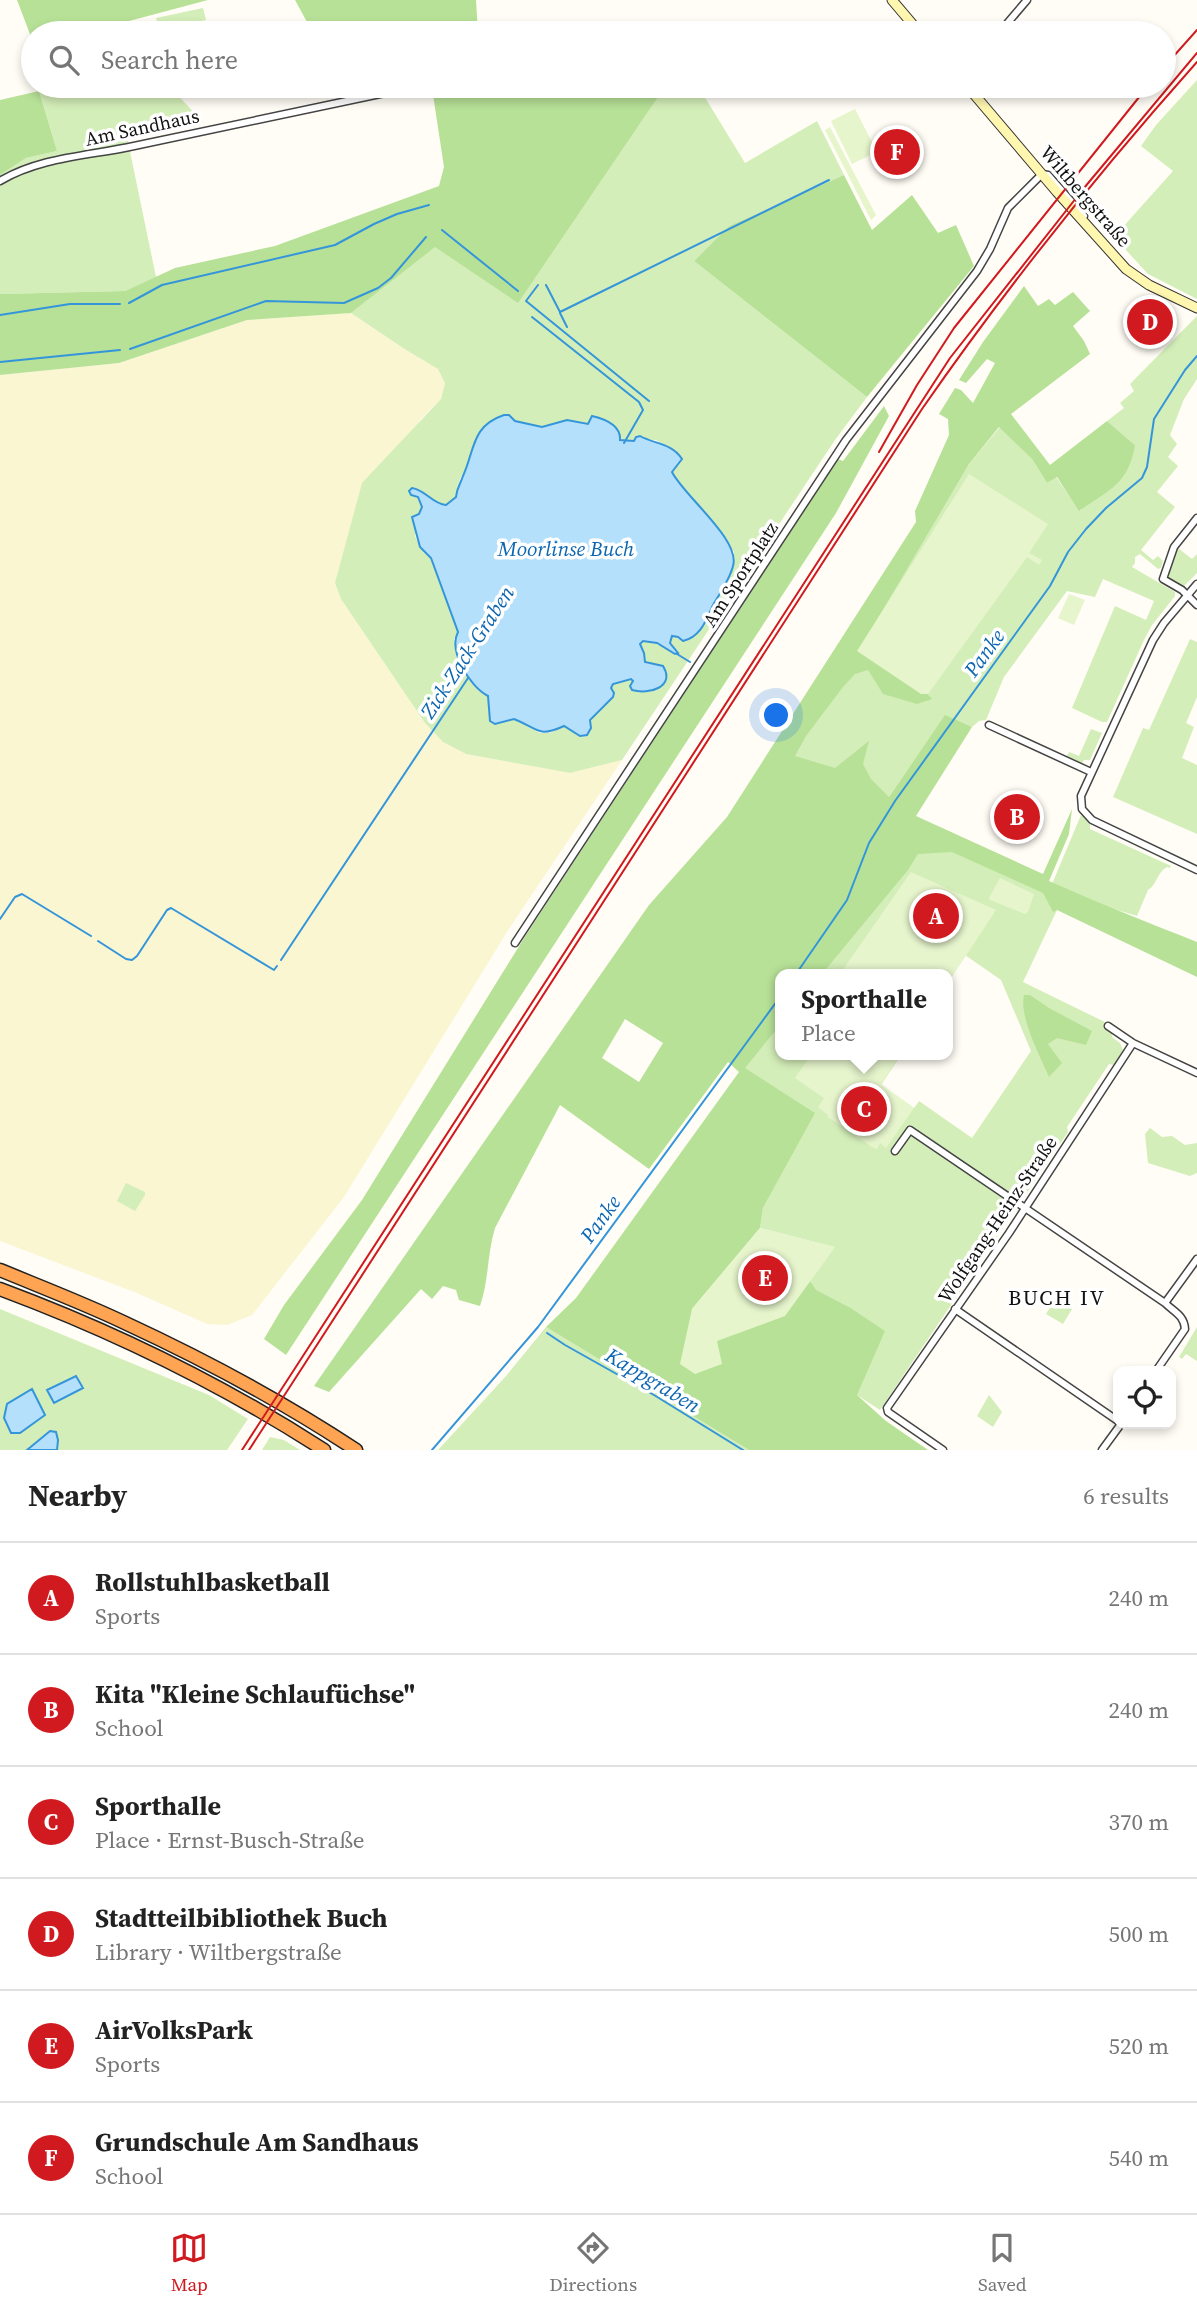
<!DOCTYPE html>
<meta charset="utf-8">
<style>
body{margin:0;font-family:"Source Serif 4",serif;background:#f6f6f6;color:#222}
.controls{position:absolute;right:21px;bottom:21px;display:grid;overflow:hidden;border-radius:14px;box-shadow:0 4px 10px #0003}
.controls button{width:63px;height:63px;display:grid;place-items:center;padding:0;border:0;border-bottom:2px solid #e0e0e0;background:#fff;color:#222;font:35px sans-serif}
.you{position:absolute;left:777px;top:716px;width:24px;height:24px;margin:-18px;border:5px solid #fff;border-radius:50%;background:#1a73e8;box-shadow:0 0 0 10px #1a73e833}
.badge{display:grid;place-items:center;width:46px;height:46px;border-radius:50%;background:#d01a20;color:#fff;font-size:23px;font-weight:700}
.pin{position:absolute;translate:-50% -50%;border:4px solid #fff;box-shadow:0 2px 7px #0006}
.popup{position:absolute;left:775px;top:969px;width:178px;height:91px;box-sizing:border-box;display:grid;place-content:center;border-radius:14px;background:#fff;filter:drop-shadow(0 2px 5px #0005);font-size:23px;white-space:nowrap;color:#767676}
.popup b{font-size:26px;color:#222}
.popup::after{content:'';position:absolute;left:50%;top:100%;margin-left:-14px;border:14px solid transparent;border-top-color:#fff}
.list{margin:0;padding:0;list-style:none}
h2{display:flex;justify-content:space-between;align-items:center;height:91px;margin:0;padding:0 28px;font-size:30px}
h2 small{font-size:23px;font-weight:400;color:#767676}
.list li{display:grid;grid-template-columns:46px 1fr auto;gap:21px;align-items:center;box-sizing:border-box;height:112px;padding:0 28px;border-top:2px solid #e0e0e0}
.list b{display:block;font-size:26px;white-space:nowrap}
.list p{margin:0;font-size:23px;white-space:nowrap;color:#767676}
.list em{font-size:23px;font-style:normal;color:#767676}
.icon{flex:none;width:38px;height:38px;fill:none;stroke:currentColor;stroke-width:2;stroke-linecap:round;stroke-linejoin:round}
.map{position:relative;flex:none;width:1197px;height:1450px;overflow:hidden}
.search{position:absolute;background:#fff;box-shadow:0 4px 10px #0003;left:21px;right:21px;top:21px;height:77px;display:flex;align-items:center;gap:18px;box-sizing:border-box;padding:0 24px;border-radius:38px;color:#767676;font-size:26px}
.sheet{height:763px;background:#fff}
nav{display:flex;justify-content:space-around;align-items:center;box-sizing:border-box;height:98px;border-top:2px solid #e0e0e0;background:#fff;font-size:19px;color:#767676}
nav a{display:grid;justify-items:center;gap:4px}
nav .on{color:#d01a20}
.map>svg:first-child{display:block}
.farmland{fill:#f9f6d1}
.green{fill:#d4eeb9;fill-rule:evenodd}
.forest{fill:#b7e197;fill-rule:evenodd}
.pitch{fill:#e6f5cc}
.water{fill:#b4e0fc;stroke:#3495da;stroke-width:2}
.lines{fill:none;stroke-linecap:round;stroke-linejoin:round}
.stream{stroke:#3495da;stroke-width:2}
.minor-casing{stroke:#444;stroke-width:9}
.secondary-casing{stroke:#333;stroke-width:11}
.motorway-casing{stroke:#222;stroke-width:15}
.minor{stroke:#fff;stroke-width:6}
.secondary{stroke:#fff7b0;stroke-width:9}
.motorway{stroke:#ffa453;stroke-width:12}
.tram{stroke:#d01a20;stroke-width:2}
.rail{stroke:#d01a20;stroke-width:2}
.labels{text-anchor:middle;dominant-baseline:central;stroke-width:7;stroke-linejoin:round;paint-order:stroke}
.street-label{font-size:19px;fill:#111;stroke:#fff}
.water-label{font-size:21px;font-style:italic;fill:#0c66b1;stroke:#fff}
.neighbourhood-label{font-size:21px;letter-spacing:2px;fill:#111;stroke:#fff}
</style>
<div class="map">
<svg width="1197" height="1450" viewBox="0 0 1197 1450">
<rect width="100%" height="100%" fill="#fffdf5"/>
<path class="farmland" d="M351,313L403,348L439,369L445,382L441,399L420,420L335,583L341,599L425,723L443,742L466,754L570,773L622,760L507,932L344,1197L252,1315L227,1325L207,1324L137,1293L0,1241V375L119,363L247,320Z"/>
<path class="green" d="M203,8L206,20L159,30L156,18Z
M1197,80V299L1148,274L1114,237L1173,171L1141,146L1156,125Z
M47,86H169L203,122L127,137L156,277L125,291L0,294V175L26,158L57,151L39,91L48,89Z
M662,86H698L745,163L817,121L844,175L729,226L694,261L867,397L835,440L622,760L570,773L466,754L443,742L425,723L341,599L335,583L362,483L441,399L445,383L438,369L403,348L351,313L435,246L664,88ZM592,416L612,424C619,438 624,450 640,437L647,440H656L679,454L680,463L673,468L672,472L677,481L715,524L734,552V566L699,633L684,641L672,636L670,643L675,648C663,650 656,641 643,641L640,644L644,653L645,663L663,666L659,689L639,692L631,679L612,684L611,688L613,697L590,720L564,726L550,733H540L514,719L496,724L488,710V696L454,639L458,632L431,557L420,547L415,536L419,514L423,507L418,497L419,489L439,504L446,505L456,497C457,465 493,441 515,421L542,427L567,420L588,424Z
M1197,316V379L1184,399L1170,435L1177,444L1168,457L1178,466L1157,492L1175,507L1141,550L1153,560L1158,556L1163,561L1161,568L1158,569L1140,554L1135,557V563L1132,567L1175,592V596L1152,625L1144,640L1107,722H1102L1072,708L1115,606L1146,620L1154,601L1103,579L1095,597L1067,591L1004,677L986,720L979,721L972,727L945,716L889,797L793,756L969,464L1000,427L1032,459L1047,483L1056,477L1080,511L1135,445L1107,421L1124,408L1120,403L1134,391L1130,384Z
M1178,548L1192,559L1197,554V573L1183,587L1169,579L1168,572Z
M1190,639L1197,642V697L1186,723L1194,727L1182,758L1197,765V834L1113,797L1143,728L1149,730Z
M1091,729L1102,733L1090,760H1084L1082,763L1067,756L1069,752L1079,756Z
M1081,815L1090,823V829L1171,866L1170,868L1167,867C1157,872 1157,885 1148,890L1137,916L1104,906L1057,910L1023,982L1113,1026L1112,1037L1120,1043L1123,1050L1114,1065L1109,1064L1067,1127L1068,1132L880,1410L857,1395L849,1307L815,1290L810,1281L834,1247L760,1228L763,1208L810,1121L741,1072L780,1024V1055H901L881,1085L914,1108L919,1101L972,1138L1031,1051L1001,980L965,955L948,974H820L940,827L1052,884Z
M1150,1128L1162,1137L1172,1136L1185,1145L1197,1143V1173L1190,1176L1148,1163L1145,1134Z
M126,1183L145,1192V1195L135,1211L117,1201Z
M1059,1293L1072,1309L1063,1324L1046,1314Z
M0,1309L209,1395L248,1419L227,1450H57L58,1440L50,1431L27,1450H0ZM32,1389L45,1415L20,1433L11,1432L4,1418L7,1404Z
M546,1327L749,1450H438L506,1376Z
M1197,1327V1361L1186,1354L1182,1359L1179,1357Z
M989,1395L1002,1412L993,1427L977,1416Z
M270,1437L284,1440L300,1450H262Z"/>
<path class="forest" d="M17,0H208L84,33H33V42Z
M295,0H476L478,33H431L428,29L418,23L411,29L380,33H313Z
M459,86H662L664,88L518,303L435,247L351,313L247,320L119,363L0,375V294L125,291L175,268L275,246L439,186L444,167L432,88Z
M39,91L57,151L26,158L0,175V100Z
M844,175L872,230L912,195L938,233L956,225L974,266L867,397L694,261L729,226Z
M1024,286L1038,306L1049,299L1055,305L1073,292L1090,311L1073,326L1084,341L1090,354L1011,414L1050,465L1107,421L1135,445C1128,485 1110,489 1079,511L1057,477L1047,483L1032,459L999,427L969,464L871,630L932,699L917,704L883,694L868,670L855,674L843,687L806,736L795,756L835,768L869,741L863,764L871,779L889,797L945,715L972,727L916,816L1043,874L1072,809L1069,834L1049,881C1098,903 1147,922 1197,942V977L1057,910L1053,912L1043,893L952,852L918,854L908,870L822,974H780V1025L745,1068L815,1113L763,1208L760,1228L692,1309L716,1341L737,1332L810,1281L816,1290L849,1307L885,1331L857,1395L886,1421L928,1450H749L546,1327L576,1298L739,1072L728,1062L649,1169L560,1105L495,1228C487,1254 489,1280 480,1306L459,1300L456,1290L443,1286L432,1299L421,1289L329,1392L314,1386L649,905L727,817L916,522L915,511L949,435L948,419L939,414L955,388L961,390L973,403L995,363L987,359L966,383L959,380L983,342ZM625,1019L663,1043L639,1082L602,1058Z
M884,406L889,416L836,513L286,1355L264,1339L284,1305L362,1200L526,935L838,459L843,461Z
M1024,995H1030L1049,1008L1092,1031L1086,1045L1057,1038L1048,1044L1062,1063L1049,1077C1040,1056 1019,1017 1024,995Z"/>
<path class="pitch" d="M855,109L877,152L852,164L831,121Z
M830,127L876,215L871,220L825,130Z
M969,474L1048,524L1029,553L1042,560L1039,565L1027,557L928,694H921L857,651Z
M1069,594L1085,600L1074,625L1058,618Z
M911,872L996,910L948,983V974H840Z
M1000,878L1034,894L1028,912L1025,914L990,900L989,898Z
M811,1055H900L881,1084L914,1108L886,1148L880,1143L877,1149L872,1147L828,1117V1115L818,1107L824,1098L795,1078Z
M760,1228L835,1247L785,1316L717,1341L722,1364L695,1374L680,1364L692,1309Z"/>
<path class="water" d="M504,415H509L515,421L542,427L567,420L588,424L592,416C605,419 621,425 620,440L634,441L636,437L640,436C654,444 672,443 682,459L672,472C684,496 741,540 733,566C730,579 720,593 713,605C706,620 701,637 683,641L678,637L672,636L670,643L678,653L675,654L657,643L643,641L640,644L644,653L645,662L663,666C676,687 649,695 632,690L630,686L633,681L631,679L613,684L611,688L614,693L613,697L590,720L591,728L587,735L580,736L564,726C538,738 539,729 514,719L495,724L490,721L488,696C470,687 448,651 458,632L431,558L420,547L412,517L419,514L422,507L418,497L411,495L409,491L412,488C426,490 432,504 446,505L456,497C457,487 460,485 463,476C475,450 471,426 504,415Z
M76,1376L83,1388L54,1403L47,1390Z
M32,1389L45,1415L20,1433H11L4,1418L7,1404Z
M50,1431L56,1432L58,1440L57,1450H27Z"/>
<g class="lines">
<path class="stream" d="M442,230L518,291
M538,285L526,301L649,401
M546,285L560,312L829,180
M129,303L162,285L335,245L374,224L397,214L429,205
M560,313L567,327
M0,315L70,304H120
M532,317L639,402L643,410L624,443
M130,349L266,301L344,303L378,288L391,278L426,237
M0,362L120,350
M677,654L690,662
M0,919L15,897L22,894L91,936
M98,941L126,959L132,960L137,956L167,910L171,908L274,970L277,966
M281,960L468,678
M796,974L847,900L869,843L895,801L1050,586L1068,552L1086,529L1106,508L1142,478L1147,467L1154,419L1185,370L1197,356
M547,1333L565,1345L654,1395L743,1450
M432,1450L538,1327L780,997"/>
<g class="minor-casing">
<path id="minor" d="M999,33L1027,0
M0,181C41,157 88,156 134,146C228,126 323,106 418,86
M1197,518L1174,547L1163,579L1182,590L1197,605
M1197,584L1164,623L1153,640L1081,796L1082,809L1092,820L1197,870
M989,725L1091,772
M515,943L846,440L977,271L990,249L1008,208L1042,174L1048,175L1084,216
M1108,1026L1133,1043L1197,1073
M895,1151L910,1130L1165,1303C1174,1312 1184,1315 1185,1329L1156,1371
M1165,1303L1197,1259
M955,1309L1118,1421
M943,1450L888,1412L887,1408L1009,1233L1133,1043
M1102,1450L1121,1424"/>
</g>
<g class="secondary-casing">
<path id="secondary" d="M892,0L920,33
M967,86L1057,192L1126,269L1149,285L1197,308"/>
</g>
<g class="motorway-casing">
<path id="motorway" d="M0,1270C41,1287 83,1303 123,1322C203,1359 282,1401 356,1450
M0,1289C113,1331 223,1385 324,1450"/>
</g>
<use href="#minor" class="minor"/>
<use href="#secondary" class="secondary"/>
<use href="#motorway" class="motorway"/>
<path class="tram" d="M1164,67L1197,30
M879,452L917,385L954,328L1148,86
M242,1450L950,358L1084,188L1197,53"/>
<path class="rail" d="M249,1450L922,409C1006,288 1099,172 1197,62"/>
</g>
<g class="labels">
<g class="street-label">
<text transform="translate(142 127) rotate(-12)">Am Sandhaus</text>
<text transform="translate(1086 196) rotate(49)">Wiltbergstraße</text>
<text transform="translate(740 574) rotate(-57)">Am Sportplatz</text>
<text transform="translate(997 1219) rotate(-56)">Wolfgang-Heinz-Straße</text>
</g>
<g class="water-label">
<text x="566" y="548">Moorlinse Buch</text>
<text transform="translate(467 652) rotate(-57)">Zick-Zack-Graben</text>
<text transform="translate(984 653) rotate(-54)">Panke</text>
<text transform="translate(600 1219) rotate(-54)">Panke</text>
<text transform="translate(653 1380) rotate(31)">Kappgraben</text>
</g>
<g class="neighbourhood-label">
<text x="1057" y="1297">BUCH IV</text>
</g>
</g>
</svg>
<div class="controls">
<button><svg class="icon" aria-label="locate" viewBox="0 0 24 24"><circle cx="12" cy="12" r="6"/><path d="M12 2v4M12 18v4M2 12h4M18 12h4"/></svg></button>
</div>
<div class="you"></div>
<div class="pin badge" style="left:936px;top:916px">A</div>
<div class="pin badge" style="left:1017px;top:817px">B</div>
<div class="pin badge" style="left:864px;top:1109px">C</div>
<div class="popup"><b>Sporthalle</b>Place</div>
<div class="pin badge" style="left:1150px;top:322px">D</div>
<div class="pin badge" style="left:765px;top:1278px">E</div>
<div class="pin badge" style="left:897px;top:152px">F</div>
<div class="search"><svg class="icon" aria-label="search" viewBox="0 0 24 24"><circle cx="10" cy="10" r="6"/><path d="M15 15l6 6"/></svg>Search here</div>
</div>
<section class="sheet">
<h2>Nearby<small>6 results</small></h2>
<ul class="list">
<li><span class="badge">A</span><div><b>Rollstuhlbasketball</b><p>Sports</p></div><em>240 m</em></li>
<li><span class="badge">B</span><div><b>Kita &quot;Kleine Schlaufüchse&quot;</b><p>School</p></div><em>240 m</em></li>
<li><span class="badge">C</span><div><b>Sporthalle</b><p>Place · Ernst-Busch-Straße</p></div><em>370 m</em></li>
<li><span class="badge">D</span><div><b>Stadtteilbibliothek Buch</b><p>Library · Wiltbergstraße</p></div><em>500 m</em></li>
<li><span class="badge">E</span><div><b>AirVolksPark</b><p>Sports</p></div><em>520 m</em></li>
<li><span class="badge">F</span><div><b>Grundschule Am Sandhaus</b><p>School</p></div><em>540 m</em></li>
</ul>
</section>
<nav>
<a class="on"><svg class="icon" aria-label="map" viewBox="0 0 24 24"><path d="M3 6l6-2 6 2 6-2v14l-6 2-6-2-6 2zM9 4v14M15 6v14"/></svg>Map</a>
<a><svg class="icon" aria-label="directions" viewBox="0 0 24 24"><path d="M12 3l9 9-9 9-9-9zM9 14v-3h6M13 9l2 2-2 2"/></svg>Directions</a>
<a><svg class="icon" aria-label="saved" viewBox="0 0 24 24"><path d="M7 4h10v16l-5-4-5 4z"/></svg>Saved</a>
</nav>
